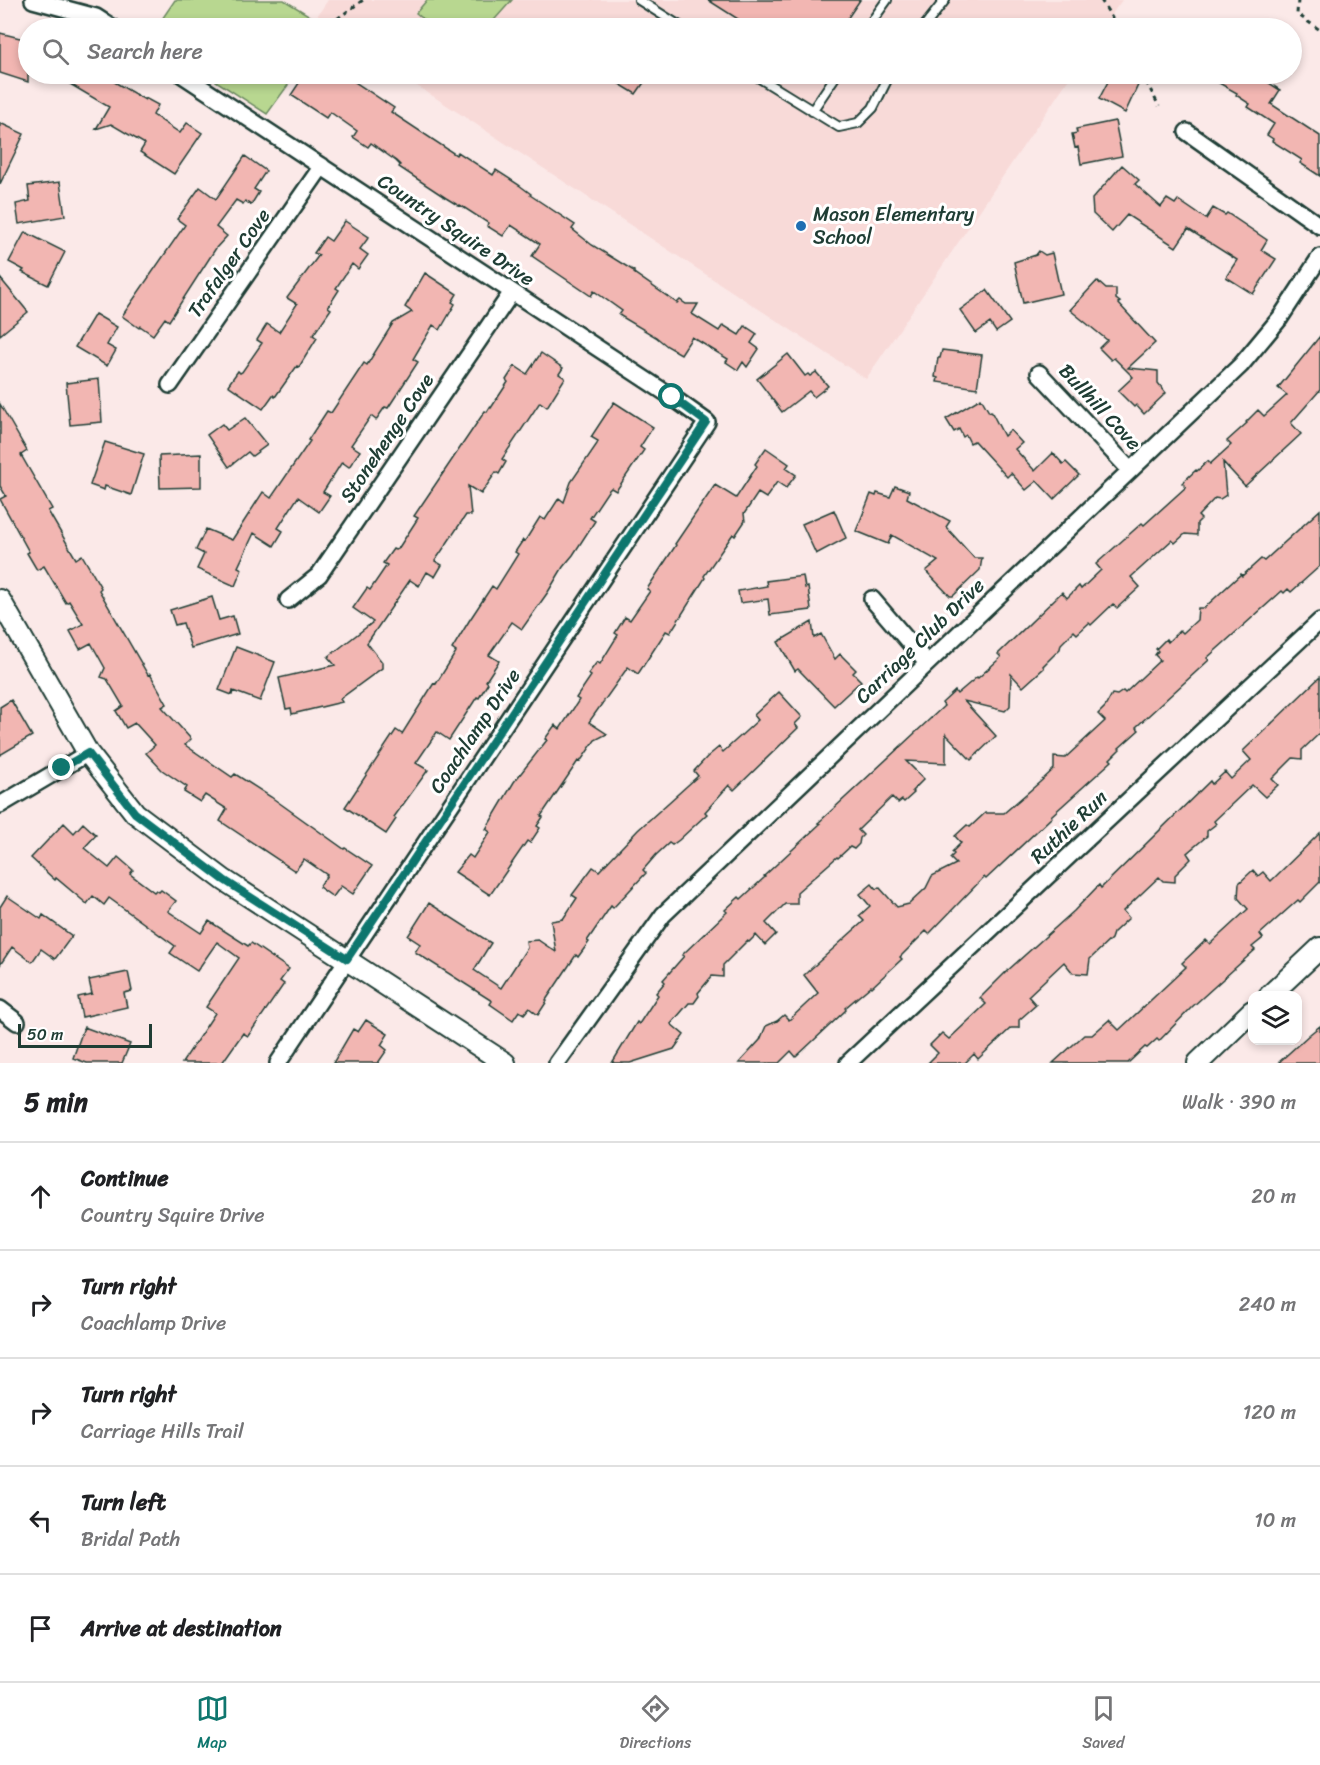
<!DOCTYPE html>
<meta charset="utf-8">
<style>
body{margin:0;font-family:Sriracha,sans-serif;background:#f2f2f2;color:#202124}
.controls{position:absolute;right:18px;bottom:18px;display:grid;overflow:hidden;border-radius:12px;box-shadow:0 3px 9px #0003}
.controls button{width:54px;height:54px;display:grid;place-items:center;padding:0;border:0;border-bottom:2px solid #e0e0e0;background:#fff;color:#202124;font:30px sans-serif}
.scale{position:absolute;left:18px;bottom:15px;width:134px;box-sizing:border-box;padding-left:6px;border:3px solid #1f3d34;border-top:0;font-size:16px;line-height:21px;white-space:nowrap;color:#1f3d34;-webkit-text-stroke:4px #fff;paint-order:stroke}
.stop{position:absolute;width:18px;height:18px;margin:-14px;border:4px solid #0f766e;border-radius:50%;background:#fff}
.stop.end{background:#0f766e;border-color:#fff;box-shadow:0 2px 6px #0008}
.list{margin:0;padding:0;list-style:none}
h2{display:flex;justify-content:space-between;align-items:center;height:78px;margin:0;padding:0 24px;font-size:26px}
h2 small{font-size:20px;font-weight:400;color:#757577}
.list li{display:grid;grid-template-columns:39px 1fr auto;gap:18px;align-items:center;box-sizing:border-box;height:108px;padding:0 24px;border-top:2px solid #e0e0e0}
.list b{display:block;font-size:22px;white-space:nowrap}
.list p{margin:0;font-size:20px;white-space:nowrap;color:#757577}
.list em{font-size:20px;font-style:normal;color:#757577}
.icon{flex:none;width:33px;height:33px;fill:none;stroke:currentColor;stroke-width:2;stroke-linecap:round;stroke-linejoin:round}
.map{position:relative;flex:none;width:1320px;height:1063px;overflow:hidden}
.search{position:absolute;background:#fff;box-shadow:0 3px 9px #0003;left:18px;right:18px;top:18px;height:66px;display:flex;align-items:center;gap:15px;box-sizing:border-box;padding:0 21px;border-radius:33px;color:#757577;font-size:22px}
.sheet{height:618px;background:#fff}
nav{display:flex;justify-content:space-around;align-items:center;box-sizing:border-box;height:84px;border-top:2px solid #e0e0e0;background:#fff;font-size:16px;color:#757577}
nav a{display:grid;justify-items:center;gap:3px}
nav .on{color:#0f766e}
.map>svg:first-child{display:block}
.built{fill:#f8dad8}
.green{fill:#b8d790;stroke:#6c8a62;stroke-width:1.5}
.building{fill:#f2b6b2;stroke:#1f3d34;stroke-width:1.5}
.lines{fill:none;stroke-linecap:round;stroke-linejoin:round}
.service-casing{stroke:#1f3d34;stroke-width:12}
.minor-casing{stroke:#1f3d34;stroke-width:20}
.tertiary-casing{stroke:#1f3d34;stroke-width:24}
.path{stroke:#1f3d34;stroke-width:3;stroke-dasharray:4.5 4.5;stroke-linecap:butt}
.service{stroke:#fff;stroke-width:8}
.minor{stroke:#fff;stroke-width:15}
.tertiary{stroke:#fff;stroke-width:20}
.route{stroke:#0f766e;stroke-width:8}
.poi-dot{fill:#1f6fb2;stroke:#fff;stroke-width:2}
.labels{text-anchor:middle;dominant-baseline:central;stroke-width:6;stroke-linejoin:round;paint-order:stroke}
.poi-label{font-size:20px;fill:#1f3d34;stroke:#fff;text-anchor:start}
.street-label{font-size:20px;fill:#1f3d34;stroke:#fff}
</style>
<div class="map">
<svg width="1320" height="1063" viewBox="0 0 1320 1063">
<rect width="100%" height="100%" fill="#fbe9e8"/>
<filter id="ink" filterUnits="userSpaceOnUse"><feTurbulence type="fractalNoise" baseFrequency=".0167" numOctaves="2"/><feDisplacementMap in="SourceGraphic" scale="12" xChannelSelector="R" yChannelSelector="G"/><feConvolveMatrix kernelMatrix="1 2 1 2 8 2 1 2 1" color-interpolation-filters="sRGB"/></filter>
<g filter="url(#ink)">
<path class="built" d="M328,0H1122L1102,28H330L315,19Z
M399,74H1072L866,379Z"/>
<path class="green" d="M175,0H284L328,27L156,28Z
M427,0H512L487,28H434L416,13Z
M205,74H296L267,114Z"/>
<path class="building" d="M708,0H860L841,28L828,20L823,28H752Z
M0,33L28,40V82L0,73Z
M53,74H115L111,80L145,100V98L158,105L153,115L180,133L187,123L202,133L174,174L140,152L145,144L111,124L96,129L109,107Z
M305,74H357L352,80L394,108L391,112L456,155L458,152L493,175L496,170L519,185L531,194L530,195L575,225L572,229L592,245L634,271V273L677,303L680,300L686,304H698L692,314L719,331L723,325L739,335L745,326L757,334L751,343L759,349L747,367L743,362L738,370L726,362L728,359L692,337L681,354L667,346L656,337L619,315L622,311L594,291L591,296L532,256L540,244L511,225L503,236L487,226L488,223L460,205L459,206L446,198L399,167L400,165L396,161L371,143L368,147L353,137L357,131L330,112L326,118L291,95Z
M603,74H650L636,94Z
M1112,74H1122L1139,83L1125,113L1099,99Z
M1203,74H1255L1280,90L1271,104L1320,136V176L1300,163L1302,160L1272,141L1273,139L1267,135L1274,124L1248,107L1250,104L1236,95L1237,93Z
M1115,121L1122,156L1081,164L1078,147L1075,148L1072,134L1077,133L1076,129Z
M0,123L24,134L0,184Z
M245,156L266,171L254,189L259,192L251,205L245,201L243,204L236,200L216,227L227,236L216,248L169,321L165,318L153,335L140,326L139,328L122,316L185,225L177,219L200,187L216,199Z
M1122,165L1139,180L1135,184L1161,207L1167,199L1175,204L1178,200L1206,219L1213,208L1225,215L1227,213L1267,240L1261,250L1276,259L1253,294L1226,277L1237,260L1188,229L1176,247L1127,215L1112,232L1093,214L1092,199Z
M60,182L65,216L19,224L16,204L30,201L28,186Z
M345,221L369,237L360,249L368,255L358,269L352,264L336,288L339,290L328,307L331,309L313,335L317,338L299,367L297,366L275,397L273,395L263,409L228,385L238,371L240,373L242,372L262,343L257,340L267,324L279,332L297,304L287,298L319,255L314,253L325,237L331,241Z
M25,232L65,252L48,285L22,272L24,270L9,262Z
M1039,251L1045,255L1052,253L1061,294L1023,303L1014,262L1036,255Z
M425,273L457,294L452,302L455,304L440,330L433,325L413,359L418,362L388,408L385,407L376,420L371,416L351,445L360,451L349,467L342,462L323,492L330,496L319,512L298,497L278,528L283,531L274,546L254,533L238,567L242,569L235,586L197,569L204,554L196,550L206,529L232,540L263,492L271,498L310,441L308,440L327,411L331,413L364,363L367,365L393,323L412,312L405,307Z
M0,278L28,312L0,335Z
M1097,281L1106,289H1116V299L1120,302L1118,303L1155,343L1128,368L1158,371V383L1166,393L1144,414L1136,405L1134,407L1118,391L1133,377L1114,358L1111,360L1099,348L1107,340L1070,310Z
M987,290L1010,322L996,332L990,323L976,333L960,310Z
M95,314L117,327L107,345L116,350L107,366L75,347Z
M1320,336V390L1291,423L1301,434L1245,486L1223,462L1226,495L1220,499L1215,498L1198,516L1201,519L1197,523V535L1185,534L1175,543L1172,540L1131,577L1140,587L1117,608L1113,604L1091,625L1089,623L1077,634L1074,631L1061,644L1060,649L1043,666L1044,668L1023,687L1011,674L1010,706L1005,711L964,701L996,736L971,760L946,734V763L906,761L924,779L912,791L914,793L904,802L902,800L898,803L892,797L858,830L863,835L860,838L859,844L854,849L850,847L838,858L837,857L797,892V904H785L766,923L776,934L765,945L756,935L749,942L747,941L723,965V977L712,976L698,993L699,996L694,1003H689L671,1024L684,1035L674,1049L630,1063H612L637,1022L639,1024L658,995L656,993L665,982L663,980L684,956L682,955L727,912L725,910L739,897L741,899L765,877L764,876L820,824L818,823L944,706L942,703L955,691L957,694L977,677L978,678L998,660L1001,657L998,654L1062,592L1067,598L1079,586L1081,589L1101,570L1096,564L1142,523L1144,525L1186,487L1182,483L1196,470L1197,471L1208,461L1210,464L1231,445L1227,441L1247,423L1246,422L1258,410L1264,416L1287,395L1278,388Z
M942,350L982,355L977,388L937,382L938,378L935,377L938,358H940Z
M541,353L563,368L559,374L565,378L547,407L540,402L502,459L506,462L499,474L496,472L481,494L468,486L471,515H466L435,561L442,565L435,577L427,572L419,586L410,580L367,643L382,662V668L340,699L342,702L292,714L291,708L286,709L279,678L335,665L328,657L373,622L353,608L367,588L370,590L387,565L383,563L393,549L395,550L398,549L418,518L414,516L485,411L487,412L490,407L491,408L508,382L506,380L515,366L527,374Z
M788,354L805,376L808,374L810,376L816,372L828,386L814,397L809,391L782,412L757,379Z
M99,379L102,422L70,425L66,383Z
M981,398L989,412L991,411L1004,436L1010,430L1022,443L1015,449L1035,471L1053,453L1063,464L1066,462L1079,475L1054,499L1037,481L1026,490L1011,473L1007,477L974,441L970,443L966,435L963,437L959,429L954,432L946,419Z
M614,402L653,427L640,447L644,450L616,491L611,488L608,491L590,518L595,521L573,555L563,567L548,592L522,629L512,622L489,655L499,661L486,681L488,683L479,698L477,697L449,740L437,732L416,763L428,770L394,817L396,819L386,834L345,807L396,730L402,734L434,683L436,684L456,652L452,649L469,621L492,586L496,589L518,554L515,552L523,540L525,541L540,517L545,520L559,498L564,502L571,482L597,444L598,441L591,437Z
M0,404L27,451L21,455L52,509L48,511L76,559L82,555L101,588L99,590L148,675L150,674L167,704L162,707L191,739L185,745L232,777L235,774L271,797L344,849L345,848L372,866L353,894L341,886L333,897L319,887L327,875L304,859L295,871L220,821L227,809L205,795L200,802L184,792L187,787L162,770L146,753L155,745L135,723L126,728L116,711L123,706L107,679L101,677L105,668L91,643L80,649L70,631L83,624L69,601L66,603L44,566L37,570L27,553L29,552L0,499L6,496L0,486Z
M245,418L267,445L252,456L248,452L229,467L207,435L222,424L227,430Z
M105,442L144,454L131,495L105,486L104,490L90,485Z
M766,448L789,464L786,468L796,475L786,488L777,482L766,498L758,493L744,514L745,521L735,536L733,534L704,576L705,578L670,633L666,631L638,674L628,667L589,722L607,734L595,740L580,762L578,761L541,816L543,817L537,826L540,828L530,843L527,841L490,895L455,872L469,855L473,858L490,832L486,829L514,782L547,740L545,739L555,725L560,729L579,700L576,698L591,676L588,674L597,662L600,664L618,635L615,633L625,617L630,620L650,591L647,589L676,545L675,544L715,485L736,498L757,466L755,464Z
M201,454V487L160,488L159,456Z
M895,486L909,491L907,498L950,521L946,527L974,558H982L980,570L953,596H950L926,571L938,561L892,535L888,544L856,531L871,494L876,496L877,493L890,497Z
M834,510L846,538L816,554L802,524Z
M1320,510V566L1291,592L1288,589L1284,593L1282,591L1207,658L1209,660L1136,727L1139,730L1119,748L1120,749L1110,759L1112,761L1051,816L1052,817L986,879L984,877L929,934L926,931L900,957L902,959L872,987L871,986L845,1008L846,1010L796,1057L791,1051L779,1063H739L760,1040L766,1026L777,1021L784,1015L789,1020L818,993L804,975L864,921L859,916L870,906L860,894L872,884L876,889L879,887L897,907L909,904L926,888L932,876L956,864L950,858L954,854L952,852L961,843L955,836L967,825L970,827L985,813H1004L1040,782L1054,769V757L1065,758L1105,721L1098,714L1105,707L1112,694L1117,695L1123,691L1125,693L1160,660L1155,655L1158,651L1156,649L1166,639L1168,642L1180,630L1183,633L1197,620L1198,608H1204L1241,574L1242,576L1261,559L1264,561Z
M803,576L805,588L808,587L811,610L770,615L768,599L740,603L738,591L767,586L766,581Z
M212,597L219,620L233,616L238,634L191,648L183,623L175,625L170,610Z
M812,622L814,638L821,634L835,659L840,654L856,670L853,673L861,681L834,706L798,669L795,671L778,642Z
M236,647L275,662L260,701L233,691L232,695L219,690Z
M1320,677V733L1302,750V759L1293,758L1272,779L1278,785L1265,797L1252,785L1214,821L1216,824L1207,831V836L1187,853L1191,859L1175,875V882L1163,881L1159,877L1123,911L1129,918L1113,933L1111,939L1090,959L1088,974L1073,973L1064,962L1028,996L1036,1005L1019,1020V1028H1011L978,1059L974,1054L965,1063H928L938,1053L930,1045L942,1033L949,1039L986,1004L980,998L1006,972L1074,911L1099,885L1101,888L1210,781L1212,784L1225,772L1231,779L1251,760L1243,751Z
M779,692L802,717L795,724L798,728L734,790L729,785L705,812L707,814L679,840L672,845L669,843L656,855L643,870L646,873L613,908L611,906L587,941L589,942L578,957L576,955L546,1000L547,1001L538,1015L529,1008L524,1014L519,1011L513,1020L490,1004L492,1001L415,952L420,944L408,936L429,903L491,943L474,970L501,988L527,948L526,941L538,940L556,952L551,921L563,919L577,898L572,895L593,867L599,871L638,830L698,776L694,771L707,757L719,747L723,752L758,720L754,715Z
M11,700L32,736L0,755V707Z
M64,823L74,833L83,823L96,835L84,848L109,868L118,857L133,870L130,874L154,892L156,890L159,892L161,890L176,901L168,911L201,933L209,921L248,946L251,943L289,969L280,981L284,984L248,1036L243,1033L222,1063H182L215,1013L206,1007L239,958L217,942L197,971L170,953L175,946L109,898L104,905L93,896L87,904L56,878L55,880L31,858Z
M1320,833V882L1300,902L1298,900L1260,934L1263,938L1252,947L1255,950L1192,1007L1159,1041L1157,1039L1147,1048L1145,1047L1128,1063H1053L1084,1035H1092L1109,1020L1119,1030L1186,967L1182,963L1206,940L1210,944L1248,909L1238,898L1239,883L1253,870L1258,876L1263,872L1271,881Z
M7,896L41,919L43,915L72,936L55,959L41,949L32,962L12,947L0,965V907Z
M128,972L132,991L124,993L127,1007L82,1017L78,997L92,994L89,980Z
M366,1020L388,1034L381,1045L387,1050L378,1063H333L353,1029L358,1032Z
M1320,1026V1063H1278L1310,1034Z
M84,1027L130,1044L122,1063H87L73,1058Z"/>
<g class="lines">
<g class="service-casing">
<path id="service" d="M639,0L683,28
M867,28L887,0
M923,28L945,0
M753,74L839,127L858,123L873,108L890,74
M812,111L837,74"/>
</g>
<g class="minor-casing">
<path id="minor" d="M33,0L96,17L113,28
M181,74L672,397L707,422L278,1063
M1187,132L1320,226
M1039,373L1130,470
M170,385L322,166
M872,599L927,663
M288,600L319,575L512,292
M0,805L88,753
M0,1009L17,1022
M557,1063L663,915L1241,365L1280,318L1320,257
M848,1063L1320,621"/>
</g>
<g class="tertiary-casing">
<path id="tertiary" d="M0,600L88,753L135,813L224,880L505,1063
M1269,996L1320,948
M1198,1063L1252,1011"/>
</g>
<path class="path" d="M1101,0L1118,28
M1298,0L1297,14L1320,30
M330,24L363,0
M1142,74L1159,106"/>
<use href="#service" class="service"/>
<use href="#minor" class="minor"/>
<use href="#tertiary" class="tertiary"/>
</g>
</g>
<g class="lines" filter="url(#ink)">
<path class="route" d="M62,768L88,753L135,813L224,880L347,959L706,422L672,397"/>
</g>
<circle class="poi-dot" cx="801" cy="226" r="6"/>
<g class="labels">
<g class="poi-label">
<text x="813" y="214">Mason Elementary<tspan x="813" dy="23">School</tspan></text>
</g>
<g class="street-label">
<text transform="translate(456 230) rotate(34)">Country Squire Drive</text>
<text transform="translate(229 263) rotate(-55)">Trafalger Cove</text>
<text transform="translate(1100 407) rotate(47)">Bullhill Cove</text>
<text transform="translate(387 438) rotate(-56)">Stonehenge Cove</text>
<text transform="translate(920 641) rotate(-44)">Carriage Club Drive</text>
<text transform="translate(475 731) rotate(-56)">Coachlamp Drive</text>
<text transform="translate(1069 827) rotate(-43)">Ruthie Run</text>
</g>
</g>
</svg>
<div class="controls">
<button><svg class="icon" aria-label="layers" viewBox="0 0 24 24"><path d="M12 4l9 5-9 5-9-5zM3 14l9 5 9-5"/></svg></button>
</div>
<div class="scale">50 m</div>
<div class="stop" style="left:672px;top:397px"></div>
<div class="stop end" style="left:62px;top:768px"></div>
<div class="search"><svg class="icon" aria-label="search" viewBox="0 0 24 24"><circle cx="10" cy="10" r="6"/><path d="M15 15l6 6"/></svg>Search here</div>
</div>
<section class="sheet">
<h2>5 min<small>Walk · 390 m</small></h2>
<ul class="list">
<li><svg class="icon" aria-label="ahead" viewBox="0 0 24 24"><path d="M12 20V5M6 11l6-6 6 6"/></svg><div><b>Continue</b><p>Country Squire Drive</p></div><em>20 m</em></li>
<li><svg class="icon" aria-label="right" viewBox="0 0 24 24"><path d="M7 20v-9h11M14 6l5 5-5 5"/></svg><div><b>Turn right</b><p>Coachlamp Drive</p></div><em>240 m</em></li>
<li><svg class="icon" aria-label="right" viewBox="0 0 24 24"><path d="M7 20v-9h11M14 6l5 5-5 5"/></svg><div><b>Turn right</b><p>Carriage Hills Trail</p></div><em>120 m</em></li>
<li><svg class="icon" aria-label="left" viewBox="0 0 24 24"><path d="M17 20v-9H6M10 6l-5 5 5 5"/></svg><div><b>Turn left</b><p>Bridal Path</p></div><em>10 m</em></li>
<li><svg class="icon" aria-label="arrive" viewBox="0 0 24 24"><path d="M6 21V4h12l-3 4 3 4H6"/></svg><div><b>Arrive at destination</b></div></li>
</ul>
</section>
<nav>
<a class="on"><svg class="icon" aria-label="map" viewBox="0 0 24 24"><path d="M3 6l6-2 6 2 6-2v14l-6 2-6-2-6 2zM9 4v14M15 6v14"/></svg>Map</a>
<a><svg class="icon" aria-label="directions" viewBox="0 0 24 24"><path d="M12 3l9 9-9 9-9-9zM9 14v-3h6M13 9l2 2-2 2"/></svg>Directions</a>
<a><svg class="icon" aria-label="saved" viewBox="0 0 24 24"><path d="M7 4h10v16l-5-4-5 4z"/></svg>Saved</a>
</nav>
